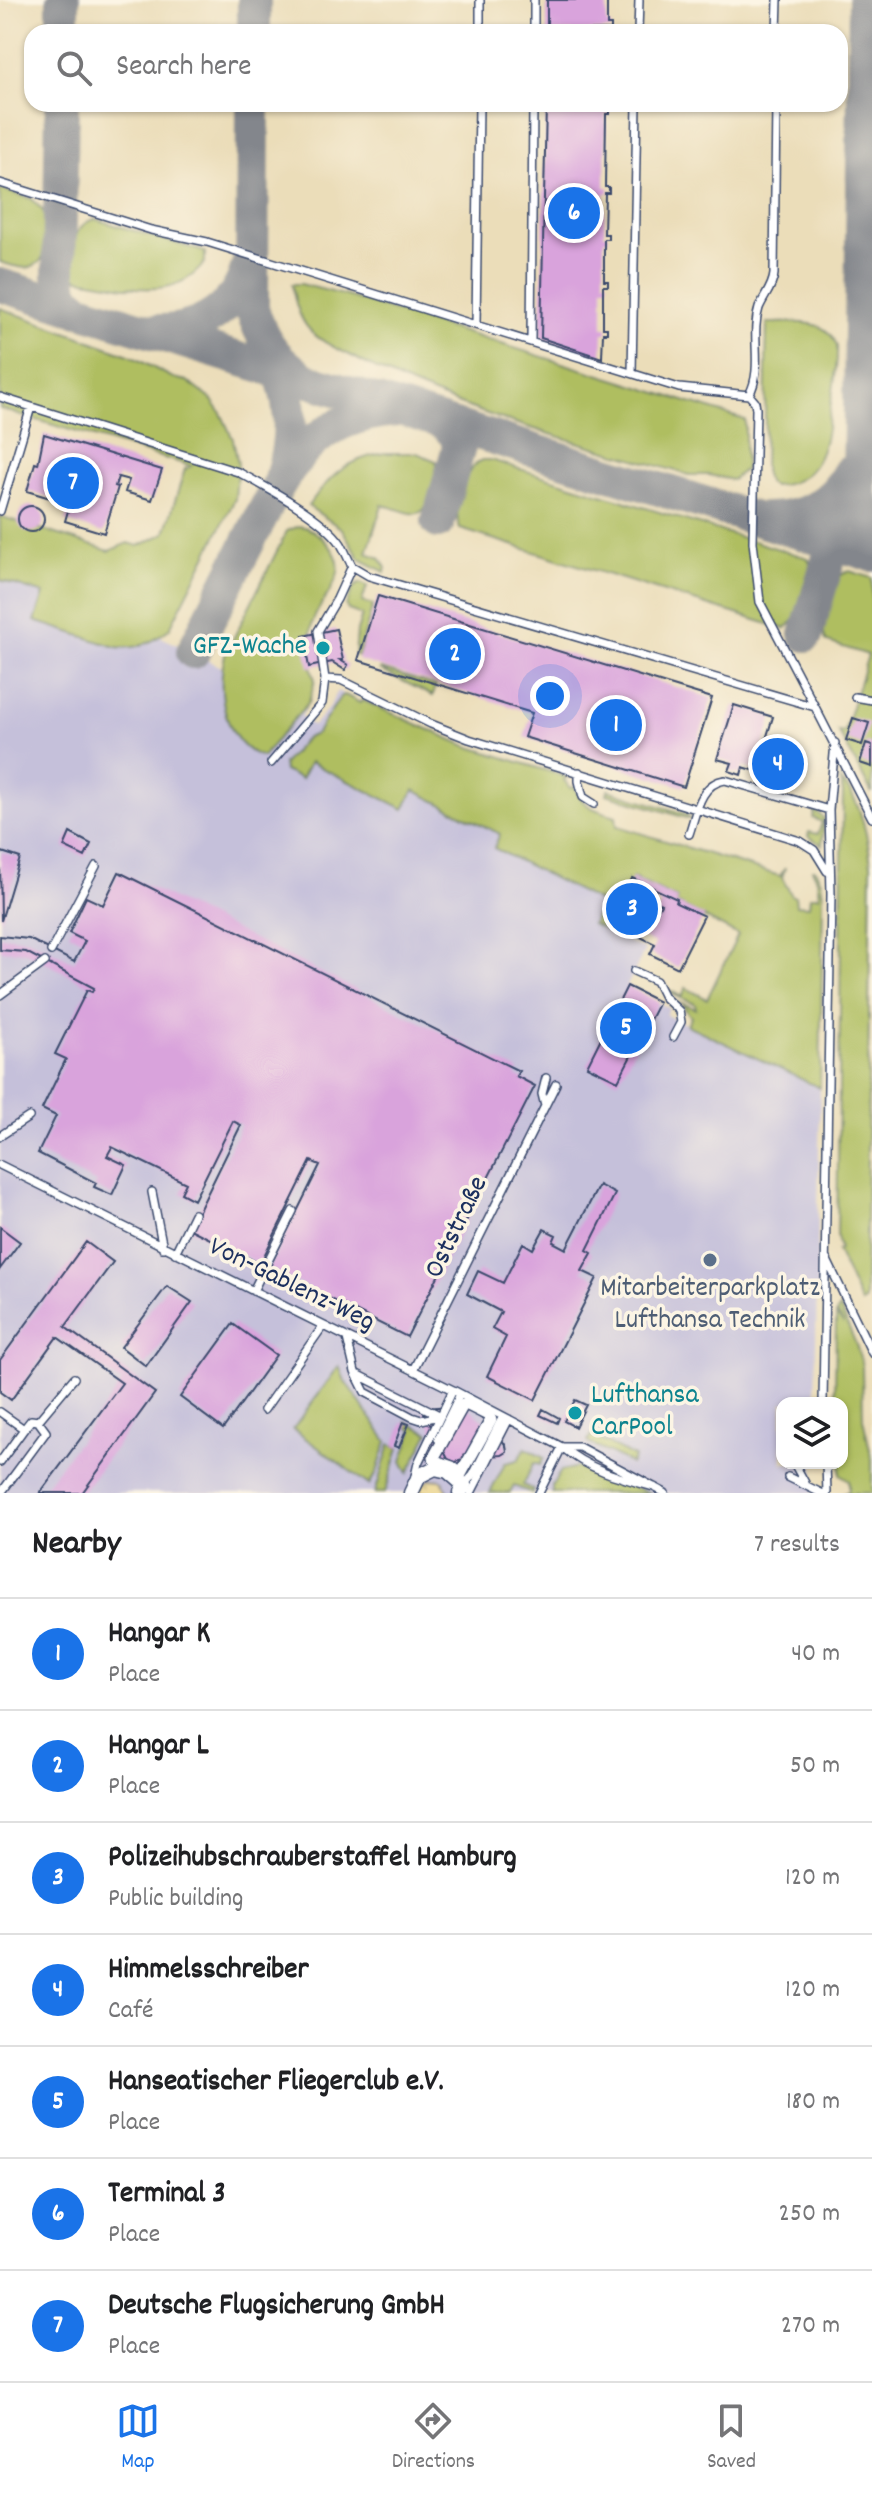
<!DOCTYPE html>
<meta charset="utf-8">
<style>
body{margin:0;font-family:Dekko,sans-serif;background:#f6f6f6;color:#202124}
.controls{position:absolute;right:24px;bottom:24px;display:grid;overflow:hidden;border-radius:16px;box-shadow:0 2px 6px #0004}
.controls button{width:72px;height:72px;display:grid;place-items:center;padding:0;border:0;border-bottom:2px solid #e0e0e0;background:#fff;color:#202124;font:40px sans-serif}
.you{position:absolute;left:550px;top:696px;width:28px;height:28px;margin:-20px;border:6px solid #fff;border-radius:50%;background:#1a73e8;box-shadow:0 0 0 12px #1a73e833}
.badge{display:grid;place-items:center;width:52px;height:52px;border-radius:50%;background:#1a73e8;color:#fff;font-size:26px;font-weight:700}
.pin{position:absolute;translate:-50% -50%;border:4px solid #fff;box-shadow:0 2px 8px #0006}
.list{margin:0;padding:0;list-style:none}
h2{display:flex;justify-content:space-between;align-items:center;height:104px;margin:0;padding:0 32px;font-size:34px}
h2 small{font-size:26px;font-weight:400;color:#757577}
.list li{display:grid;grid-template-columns:52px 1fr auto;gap:24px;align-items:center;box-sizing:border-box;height:112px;padding:0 32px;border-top:2px solid #e0e0e0}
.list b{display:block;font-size:30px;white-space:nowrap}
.list p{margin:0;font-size:26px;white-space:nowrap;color:#757577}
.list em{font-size:26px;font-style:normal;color:#757577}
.icon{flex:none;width:44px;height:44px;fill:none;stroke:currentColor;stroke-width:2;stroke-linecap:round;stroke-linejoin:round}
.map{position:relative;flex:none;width:872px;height:1493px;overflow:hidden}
.search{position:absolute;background:#fff;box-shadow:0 2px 6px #0004;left:24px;right:24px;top:24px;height:88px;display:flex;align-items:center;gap:20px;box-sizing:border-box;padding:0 28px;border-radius:24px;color:#757577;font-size:30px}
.sheet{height:888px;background:#fff}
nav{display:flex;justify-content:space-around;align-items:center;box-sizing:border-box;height:112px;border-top:2px solid #e0e0e0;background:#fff;font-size:22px;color:#757577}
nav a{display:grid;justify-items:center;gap:4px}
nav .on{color:#1a73e8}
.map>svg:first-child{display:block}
.industrial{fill:#c5c0da}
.grass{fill:#afbe60;stroke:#65765f;stroke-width:2}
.sand{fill:url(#sand-dots);stroke:#84847e;stroke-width:2}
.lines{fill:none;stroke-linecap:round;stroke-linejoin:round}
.taxiway{stroke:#83868c;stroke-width:34}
.building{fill:#d9a3dc;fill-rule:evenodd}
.service-casing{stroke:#3a496c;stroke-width:10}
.pedestrian-casing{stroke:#3a496c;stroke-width:14}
.minor-casing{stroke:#3a496c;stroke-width:17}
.service{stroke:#fff;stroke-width:7}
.pedestrian{stroke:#fff;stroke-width:11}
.minor{stroke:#fff;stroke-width:14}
.culture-dot{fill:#0f9aa8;stroke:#fcf5e5;stroke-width:3}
.service-dot{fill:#5c6f8a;stroke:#fcf5e5;stroke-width:3}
.labels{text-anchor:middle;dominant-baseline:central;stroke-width:7;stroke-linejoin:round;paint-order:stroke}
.culture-label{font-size:28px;fill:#0d838f;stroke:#fcf5e5;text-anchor:end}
.street-label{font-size:28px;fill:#1b2f5e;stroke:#fcf5e5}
.service-label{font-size:28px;fill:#4e5e75;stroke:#fcf5e5}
</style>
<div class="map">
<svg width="872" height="1493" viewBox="0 0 872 1493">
<defs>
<pattern id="sand-dots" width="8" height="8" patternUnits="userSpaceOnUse" patternTransform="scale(2)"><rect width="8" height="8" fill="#eeda9e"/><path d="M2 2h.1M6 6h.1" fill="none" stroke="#ccbb8a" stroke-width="1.8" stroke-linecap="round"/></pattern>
</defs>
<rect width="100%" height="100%" fill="#fcf5e5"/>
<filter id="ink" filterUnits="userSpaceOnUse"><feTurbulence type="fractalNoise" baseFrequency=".0125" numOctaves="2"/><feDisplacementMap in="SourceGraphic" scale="16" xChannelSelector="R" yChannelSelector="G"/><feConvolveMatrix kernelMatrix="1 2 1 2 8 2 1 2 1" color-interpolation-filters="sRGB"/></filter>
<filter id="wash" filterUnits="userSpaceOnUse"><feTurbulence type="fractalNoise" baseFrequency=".006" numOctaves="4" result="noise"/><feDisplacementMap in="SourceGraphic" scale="32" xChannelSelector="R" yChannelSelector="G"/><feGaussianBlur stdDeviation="1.8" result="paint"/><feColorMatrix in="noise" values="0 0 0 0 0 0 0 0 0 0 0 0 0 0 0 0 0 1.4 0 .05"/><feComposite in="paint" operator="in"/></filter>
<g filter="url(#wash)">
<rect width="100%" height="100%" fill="#ebddb9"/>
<path class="industrial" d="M0,533L141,627L306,709L301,716L313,726L330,706L337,691L559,799L631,873L602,929L645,950L627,986L669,1008L666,1015L820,1088L815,1403H782V1463H814L813,1493H0Z"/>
<path class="grass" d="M0,189L32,199L45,213L44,257C31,274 18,267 0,262Z
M95,219L205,252V262C175,304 122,285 79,279L75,277C71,256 70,225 95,219Z
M292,284H301L347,296L745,420V469L732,480L709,475H689C577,441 459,413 355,358C340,350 320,342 309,329C299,318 294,298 292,284Z
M0,308L129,355L173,378L187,381L211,399L221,413L233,439L238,464L235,499L170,628C154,642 138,650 116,647L35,621L44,594L0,580V516L109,551L128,543L139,546L165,533L185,469L191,466L0,409Z
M767,323C793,323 826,316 837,346C838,365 834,384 831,403C825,442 823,483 773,486L767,482L764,470Z
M385,453H417L436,461C440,470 437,477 434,486C422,527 415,512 382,505L367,553L380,558L386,568L385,572L360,559L342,529L308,506C330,476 347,459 385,453Z
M483,460H491L808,558L814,573L801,614L785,629L460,529C452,510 463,467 483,460Z
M299,526C310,527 319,534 326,542C362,577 309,602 311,634L303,637L315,680L309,702L262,757C224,744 216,689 225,655L287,531Z
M849,571L872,578V793L838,731L844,732L868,655L827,642C816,624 828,577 849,571Z
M360,583L367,586L362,602L373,605L358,656L355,655L357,631L362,615L348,610L346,606L353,588Z
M381,669L436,686L433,696L380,670Z
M345,695L360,703L362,700L464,745L567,777L564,780L570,788L575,787C581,807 596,810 616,816L617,826L780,876L785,868L782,878L792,896H795L796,905L809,906L810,896H819L817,879L812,869H815L821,881L823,896L820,1088L687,1025L691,1017L681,1003L696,1009L695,1004L668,992L669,990L682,997L686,988L707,999L738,935L676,903L677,899L633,878L629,886L634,889L616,925L609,921L605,930L592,924L602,903L494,848L500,834L414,790L404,809L310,762L301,779L284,771L283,764L306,738L316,734L341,696Z
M841,781C861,799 868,838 871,865L865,1300L861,1304L837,1251L840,1250L837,1237L843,793Z
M608,790L686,814L690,819L607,794Z
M815,811L824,818L822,845L808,836L809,832L818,834L822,822L813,818Z
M840,1308L856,1344L862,1364L863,1419L872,1459V1493H845L849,1490V1480L840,1474L842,1403H835L836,1315L844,1324L836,1313Z
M339,1366L345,1381L387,1441L377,1472L369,1485L293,1429Z
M407,1422L429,1433L408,1473L402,1461L413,1430L407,1427Z
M591,1435L634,1457L631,1464L587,1442Z
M390,1444L399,1448L385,1493H375Z
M525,1448L544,1458L540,1465L534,1463L523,1485L534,1490L532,1493L514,1486L510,1493H490L505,1463L518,1460Z
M577,1467L651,1493H552V1485L561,1471Z"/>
<path class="sand" d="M431,1479L442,1480L449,1493H418L424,1483Z"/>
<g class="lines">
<path class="taxiway" d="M865,0L859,493L872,528
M63,32V0
M254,32V0
M62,104L59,275L63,295L79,310
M253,104L252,308C260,336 273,357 297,373
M0,285L872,555
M157,331C200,332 238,308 248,265
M272,356C293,394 294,433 282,475
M765,519C801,519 832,505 849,472
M438,522L459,447L456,435L444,423
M806,635L854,473
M193,652C211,615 230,578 249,541C285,470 308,417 397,410"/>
</g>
<g id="blocks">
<path class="building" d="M547,0H607V25H611V30L547,32Z
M546,104H606V108H610V114H606L605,187H609V193H605L604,234H608V239H604V281H608V286H603V328H607V333H603L602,358L541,338Z
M44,434L162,470L152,500L125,492L129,480L118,477L115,486L118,487L104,533L65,521L70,504L27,491L35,463L38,464Z
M18 519a13 13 0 1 1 26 0a13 13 0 1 1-26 0Z
M378,596L712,698L684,787L524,737L532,713L358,660Z
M336,629L343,660H340L348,665L345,670L332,662L309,667L303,636Z
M734,705L773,717L756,771L743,767L741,775L729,771L732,763L717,759Z
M853,718L869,723L862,745L846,740Z
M866,743L872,745V767L860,763Z
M775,748L785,751L787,755L785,763L791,765L793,770L790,780L771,774L773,769L769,767Z
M70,833L91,844L85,857L64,847Z
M2,852L20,858L1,921L0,859Z
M119,872L519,1071L516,1076L535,1086L407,1337L269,1268L320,1165L311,1161L260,1264L190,1229L241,1125L233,1121L194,1200L181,1193L186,1183L112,1147L107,1156L126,1165L112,1195L94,1187L96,1183L38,1153L56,1116L42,1109L66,1059L55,1054L87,990L92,992L94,988L26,952L0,950V936L29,939L74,962L85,941L69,933L86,897L103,905Z
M632,878L677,899L676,903L704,916L678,968L650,954L655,944L616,925L634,889L629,886ZM646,896L661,904L652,921L637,913Z
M627,986L659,1002L618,1081L587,1066Z
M599,1185L615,1194L587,1250L592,1253L582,1271L597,1278L535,1400L487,1376L506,1337L492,1329L501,1312L467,1294L478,1271L503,1283L523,1243L533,1249L544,1229L556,1235L553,1242L566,1249Z
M0,1227L20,1242L0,1269Z
M86,1242L113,1262L65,1327L155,1393L82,1493H40L122,1383L57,1337L11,1400L0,1392V1360Z
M167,1286L192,1302L146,1366L121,1347Z
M233,1324L276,1355L223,1429L180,1397Z
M575,1400L586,1405L575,1427L564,1421Z
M447,1406L469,1408L496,1431L506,1446L507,1452L502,1455L476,1457L455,1462L448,1459L424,1413L428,1408Z
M543,1409L559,1418L557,1423L540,1415Z
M403,1422L409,1424L399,1448L394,1446Z"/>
</g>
</g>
<g filter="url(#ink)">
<use href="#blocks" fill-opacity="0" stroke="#3a496c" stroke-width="2"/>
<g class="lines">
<g class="service-casing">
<path id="service" d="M480,32V0
M534,32V0
M638,32L639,0
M777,32L778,0
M0,183L151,230L207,242L679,388L749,395L755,402L756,409L753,542L760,602L815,707
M476,325L479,104
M531,341L533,104
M632,373L637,104
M749,395C764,368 750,336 759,308C764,296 773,287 774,274L776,104
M0,397L238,472C266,487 324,518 341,544C345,551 348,559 352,566L337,599L318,631L325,679L322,703L271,763
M0,511L31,407
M352,566L369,576L815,707L872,818
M325,679L341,680L431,724L469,739L800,841L814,850L827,871
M855,697L872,700
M579,772V781L583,797L594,804
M689,834C696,814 700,783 725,780L829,810
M51,951L96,866
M634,971L656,981L664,997L679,1011L681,1022L673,1037
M0,995L45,962
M545,1106L542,1094L546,1078
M0,1136L29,1117
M0,1165L453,1390L562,1447C589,1470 621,1478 654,1487
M152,1192L163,1248
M175,1253L194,1214
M827,1260L872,1353
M253,1291L293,1211
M347,1338L355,1372L365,1392L412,1417L421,1420L440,1416
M413,1370L556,1084
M357,1374L439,1415
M823,1403L831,894L829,810L835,743
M264,1410L323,1326
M0,1412L24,1429L0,1462
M38,1421L74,1378
M438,1439L460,1394
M563,1447H579L665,1493
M794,1463L805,1483
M826,1463L827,1493
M415,1476L418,1463L453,1390
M788,1477L821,1493
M464,1485L473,1475L503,1416
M1,1493L46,1432L38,1421L31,1420L24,1429
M471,1493L509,1419
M539,1493L562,1447"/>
</g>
<g class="pedestrian-casing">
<path id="pedestrian" d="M466,1404L488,1415L491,1420L461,1474L452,1467L435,1461L434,1457L463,1405Z"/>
</g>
<g class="minor-casing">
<path id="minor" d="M411,1493L419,1476L435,1468L448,1471L464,1485L460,1493"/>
</g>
<use href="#service" class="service"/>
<use href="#pedestrian" class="pedestrian"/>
<use href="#minor" class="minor"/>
</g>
</g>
<g class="culture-dot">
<circle cx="323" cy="648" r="8"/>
<circle cx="575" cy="1413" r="8"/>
</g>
<circle class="service-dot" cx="710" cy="1260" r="8"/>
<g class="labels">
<g class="culture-label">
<text x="307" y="648">GFZ-Wache</text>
<text x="591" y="1397" text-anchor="start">Lufthansa<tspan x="591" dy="32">CarPool</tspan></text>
</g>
<g class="street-label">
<text transform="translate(458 1228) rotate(-64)">Oststraße</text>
<text transform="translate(291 1286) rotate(26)">Von-Gablenz-Weg</text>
</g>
<g class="service-label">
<text x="710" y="1290">Mitarbeiterparkplatz<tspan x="710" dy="32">Lufthansa Technik</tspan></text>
</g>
</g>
</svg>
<div class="controls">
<button><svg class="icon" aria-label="layers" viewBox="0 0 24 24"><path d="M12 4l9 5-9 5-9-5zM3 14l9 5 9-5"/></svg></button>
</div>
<div class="you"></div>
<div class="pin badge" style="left:616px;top:725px">1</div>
<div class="pin badge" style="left:455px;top:654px">2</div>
<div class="pin badge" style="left:632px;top:909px">3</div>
<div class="pin badge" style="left:778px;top:764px">4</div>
<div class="pin badge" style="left:626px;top:1028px">5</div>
<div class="pin badge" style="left:574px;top:213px">6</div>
<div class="pin badge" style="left:73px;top:483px">7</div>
<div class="search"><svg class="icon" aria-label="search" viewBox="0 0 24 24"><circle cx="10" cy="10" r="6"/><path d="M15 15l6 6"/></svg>Search here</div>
</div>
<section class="sheet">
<h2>Nearby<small>7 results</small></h2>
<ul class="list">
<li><span class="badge">1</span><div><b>Hangar K</b><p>Place</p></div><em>40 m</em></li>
<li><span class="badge">2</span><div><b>Hangar L</b><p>Place</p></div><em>50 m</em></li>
<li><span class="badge">3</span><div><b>Polizeihubschrauberstaffel Hamburg</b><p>Public building</p></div><em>120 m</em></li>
<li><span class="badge">4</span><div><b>Himmelsschreiber</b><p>Café</p></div><em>120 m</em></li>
<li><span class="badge">5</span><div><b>Hanseatischer Fliegerclub e.V.</b><p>Place</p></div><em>180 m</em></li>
<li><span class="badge">6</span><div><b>Terminal 3</b><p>Place</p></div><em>250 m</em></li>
<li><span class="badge">7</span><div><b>Deutsche Flugsicherung GmbH</b><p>Place</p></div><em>270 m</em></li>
</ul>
</section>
<nav>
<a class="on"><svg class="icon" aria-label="map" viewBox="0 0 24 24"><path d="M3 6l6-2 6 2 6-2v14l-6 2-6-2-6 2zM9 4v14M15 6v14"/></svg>Map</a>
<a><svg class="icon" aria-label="directions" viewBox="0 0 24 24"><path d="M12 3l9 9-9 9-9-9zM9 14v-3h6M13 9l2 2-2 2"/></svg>Directions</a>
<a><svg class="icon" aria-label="saved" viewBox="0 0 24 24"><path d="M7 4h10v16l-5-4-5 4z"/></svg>Saved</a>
</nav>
